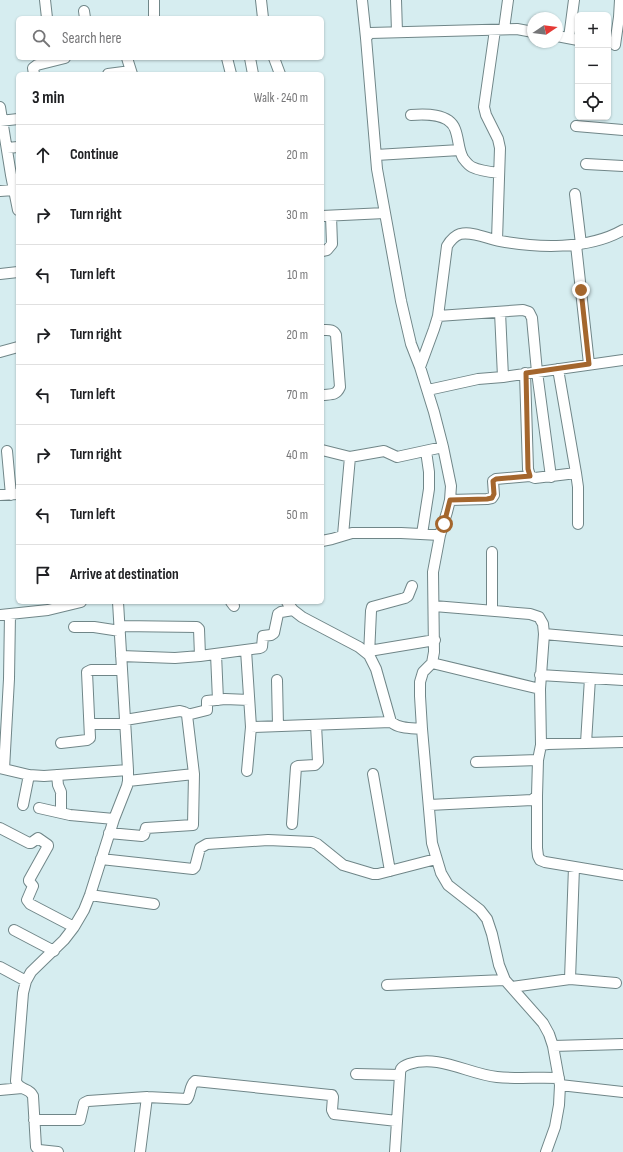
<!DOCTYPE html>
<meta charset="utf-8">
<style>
body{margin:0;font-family:"Sofia Sans Condensed",sans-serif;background:#f6f6f6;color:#202124}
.controls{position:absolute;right:12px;top:12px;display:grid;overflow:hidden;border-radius:6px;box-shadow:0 1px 3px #0004}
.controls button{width:36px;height:36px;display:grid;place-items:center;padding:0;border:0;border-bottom:1px solid #e0e0e0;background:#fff;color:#202124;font:20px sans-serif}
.compass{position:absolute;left:527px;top:12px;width:36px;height:36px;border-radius:50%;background:#fff;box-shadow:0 1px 3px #0004;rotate:77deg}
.stop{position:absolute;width:12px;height:12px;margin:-9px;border:3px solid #a4662d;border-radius:50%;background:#fff}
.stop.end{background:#a4662d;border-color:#fff;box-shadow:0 1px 4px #0008}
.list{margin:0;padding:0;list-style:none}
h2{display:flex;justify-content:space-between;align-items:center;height:52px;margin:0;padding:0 16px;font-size:17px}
h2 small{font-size:13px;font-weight:400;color:#757577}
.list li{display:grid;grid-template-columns:26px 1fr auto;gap:12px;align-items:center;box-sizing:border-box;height:60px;padding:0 16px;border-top:1px solid #e0e0e0}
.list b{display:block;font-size:15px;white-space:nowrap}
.list em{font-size:13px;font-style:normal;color:#757577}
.icon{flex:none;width:22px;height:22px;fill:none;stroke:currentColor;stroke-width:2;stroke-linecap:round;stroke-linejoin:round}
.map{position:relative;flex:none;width:623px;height:1152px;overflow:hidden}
.search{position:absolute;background:#fff;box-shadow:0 1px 3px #0004;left:16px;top:16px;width:308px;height:44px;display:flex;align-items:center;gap:10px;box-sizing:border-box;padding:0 14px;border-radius:6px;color:#757577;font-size:15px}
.panel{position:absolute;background:#fff;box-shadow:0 1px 3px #0004;left:16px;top:72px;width:308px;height:532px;border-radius:6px}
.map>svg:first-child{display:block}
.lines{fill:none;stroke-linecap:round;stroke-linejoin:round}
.minor-casing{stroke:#708688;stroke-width:12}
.minor{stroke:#fff;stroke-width:10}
.route{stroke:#a4662d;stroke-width:5}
</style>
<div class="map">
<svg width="623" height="1152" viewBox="0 0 623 1152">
<rect width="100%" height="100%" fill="#d6edf0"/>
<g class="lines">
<g class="minor-casing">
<path id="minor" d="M45,0L47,18
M154,0V18
M261,0L263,18
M362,0L366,38
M396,0L397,32
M84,11L85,18
M504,29L508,0
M495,30L484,107L486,115L498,139L500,148L497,240
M533,32L517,29L370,33L366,38L377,169L401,301L411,344L420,367L434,412L443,447L451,486L450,500L447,512L440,535L433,572L434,652L432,663L423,672L420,682V696L422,729L432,843L441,873L448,885L480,910L487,919L492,934L499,965L505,980L543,1023L549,1034L553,1046L560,1085L559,1105L555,1127L546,1152
M557,36L578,40
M569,38L574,0
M615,45L619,17L620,0
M127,58L132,74
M227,58L231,74
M250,58L253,74
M274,58L280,74
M34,74L33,68L37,65L65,58
M108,74L131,71
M0,107L11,175L18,210
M411,115C425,114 449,113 455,129C459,139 458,149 463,158C466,162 468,165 472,167C480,171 490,172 499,173
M0,121L18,119
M576,126L623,130
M7,148L18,147
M376,155L460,150
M586,164L623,166
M0,191L14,190
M575,194L581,244
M322,216L385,213
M576,245L589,364
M322,251L327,250L332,244L331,216
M0,274L18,272
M500,312L503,377
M438,316L523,310L529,312L532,318L537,372L551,477
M322,330C329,330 333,329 336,335L340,387C336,396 331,394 322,395
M0,352L18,347
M420,367L434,329L438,316L447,246C450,241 454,236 460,234C473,231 488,239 500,241C538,248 588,250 623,230
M558,369L576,473L578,487V524
M525,373L528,469L530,476L535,478L576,473
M428,390L478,379L503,377L623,360
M322,450L350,457L384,451L397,457L443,447
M7,451L11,495
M0,495L18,494
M450,500L487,499L492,498L494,495L493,481L496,479L530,476
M422,534L429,489V472L426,451
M343,535L350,457
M322,541L332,539L352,533H401L440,535
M231,602L234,606
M287,602L293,610L302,617L359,647L369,655L376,669L391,722C400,729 411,728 422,729
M434,606L530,614L539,617L543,624L544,634L540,689L541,745
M492,611V552
M0,615L48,610L81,602
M120,626L197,627L199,629L200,656
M74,627H94L120,631
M544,634L623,641
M246,650L251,727L247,771
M369,651L435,640
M216,654L218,700
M369,655L371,611L372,607L405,598L408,596L412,586
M121,656L175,658L200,656L260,648L262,647L263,636L271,635L274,633L278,614L281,612L293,610
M432,663L540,689
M540,675L623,680
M277,680L278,726
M125,720L180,711L184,712L188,714
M90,724H125
M251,727L391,722
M61,743L87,740L90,738L87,672L91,670H122
M586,743L590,678
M476,762L538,760
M0,768L29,775L44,776L128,770
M4,769L9,679L10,614
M373,774L390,871
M57,775L58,785L61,792V813
M128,781L194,774
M537,796V848L538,856L540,860L545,862L623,875
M23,805L29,775
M429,805L532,800L537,796L538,760L541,745L548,744L623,742
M39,808L70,815L114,819
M292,824L296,767L298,766L315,765L318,762L316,725
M0,828L29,843H31L38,838L48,845V846L29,880V881L33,886L27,900L30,904L74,927
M109,833L142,836L144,835L146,828L193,825L194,774L187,715L207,710V701L225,699L249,700
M101,859L193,869L195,867L200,848L207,844L268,840L312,842L317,844L343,865L373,874H378L436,859
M90,895L154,904
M14,930L54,951
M0,967L26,981
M570,979L574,867
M387,985L505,980
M512,987L570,979L616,983
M553,1046L623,1044
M356,1074L400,1075
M560,1085L623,1092
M0,1090L22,1088
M34,1120H80L84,1103L88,1101L147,1097L187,1099C191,1094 189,1086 195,1081L330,1095H332L333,1097L332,1110L334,1114L397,1121
M58,1152L39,1150L36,1147L33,1096C29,1087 19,1091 16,1081L23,993L26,981L31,972L64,940L74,927L84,910L90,895L114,819L127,786L128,781V770L118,602
M140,1152L147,1097
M395,1152L400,1075C400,1073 400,1071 401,1069C403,1066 406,1065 409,1064C439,1054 468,1074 497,1077C517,1079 538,1077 559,1078"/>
</g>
<use href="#minor" class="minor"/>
</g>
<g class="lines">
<path class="route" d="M444,524L450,500L487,499L492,498L494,494L493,481L496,479L530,476L528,469L526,373L589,364L581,290"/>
</g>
</svg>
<div class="controls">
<button>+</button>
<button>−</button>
<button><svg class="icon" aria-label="locate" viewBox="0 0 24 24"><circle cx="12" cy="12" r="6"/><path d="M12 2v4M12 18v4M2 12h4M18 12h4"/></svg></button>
</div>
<svg class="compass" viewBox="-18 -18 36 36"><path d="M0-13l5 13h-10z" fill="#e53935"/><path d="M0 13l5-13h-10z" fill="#757577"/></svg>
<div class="stop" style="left:444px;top:524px"></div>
<div class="stop end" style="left:581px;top:290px"></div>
<div class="search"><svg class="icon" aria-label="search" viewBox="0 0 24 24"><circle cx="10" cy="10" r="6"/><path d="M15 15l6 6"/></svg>Search here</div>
<section class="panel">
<h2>3 min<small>Walk · 240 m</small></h2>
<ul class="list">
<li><svg class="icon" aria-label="ahead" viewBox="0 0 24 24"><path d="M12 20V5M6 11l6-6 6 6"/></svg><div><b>Continue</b></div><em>20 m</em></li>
<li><svg class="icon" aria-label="right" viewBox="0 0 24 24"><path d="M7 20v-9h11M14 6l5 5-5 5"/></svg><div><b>Turn right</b></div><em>30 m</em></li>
<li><svg class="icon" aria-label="left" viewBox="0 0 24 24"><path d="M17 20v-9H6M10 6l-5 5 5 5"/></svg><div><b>Turn left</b></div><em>10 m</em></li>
<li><svg class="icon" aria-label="right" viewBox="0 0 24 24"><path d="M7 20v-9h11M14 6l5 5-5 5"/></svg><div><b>Turn right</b></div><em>20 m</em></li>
<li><svg class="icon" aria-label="left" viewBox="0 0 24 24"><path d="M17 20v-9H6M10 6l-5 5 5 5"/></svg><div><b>Turn left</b></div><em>70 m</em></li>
<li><svg class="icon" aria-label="right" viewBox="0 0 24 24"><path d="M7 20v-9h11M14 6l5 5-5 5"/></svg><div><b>Turn right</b></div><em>40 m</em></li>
<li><svg class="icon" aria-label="left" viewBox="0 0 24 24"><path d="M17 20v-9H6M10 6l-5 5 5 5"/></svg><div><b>Turn left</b></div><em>50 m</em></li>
<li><svg class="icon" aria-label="arrive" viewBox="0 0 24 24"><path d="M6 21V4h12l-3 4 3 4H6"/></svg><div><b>Arrive at destination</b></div></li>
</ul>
</section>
</div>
